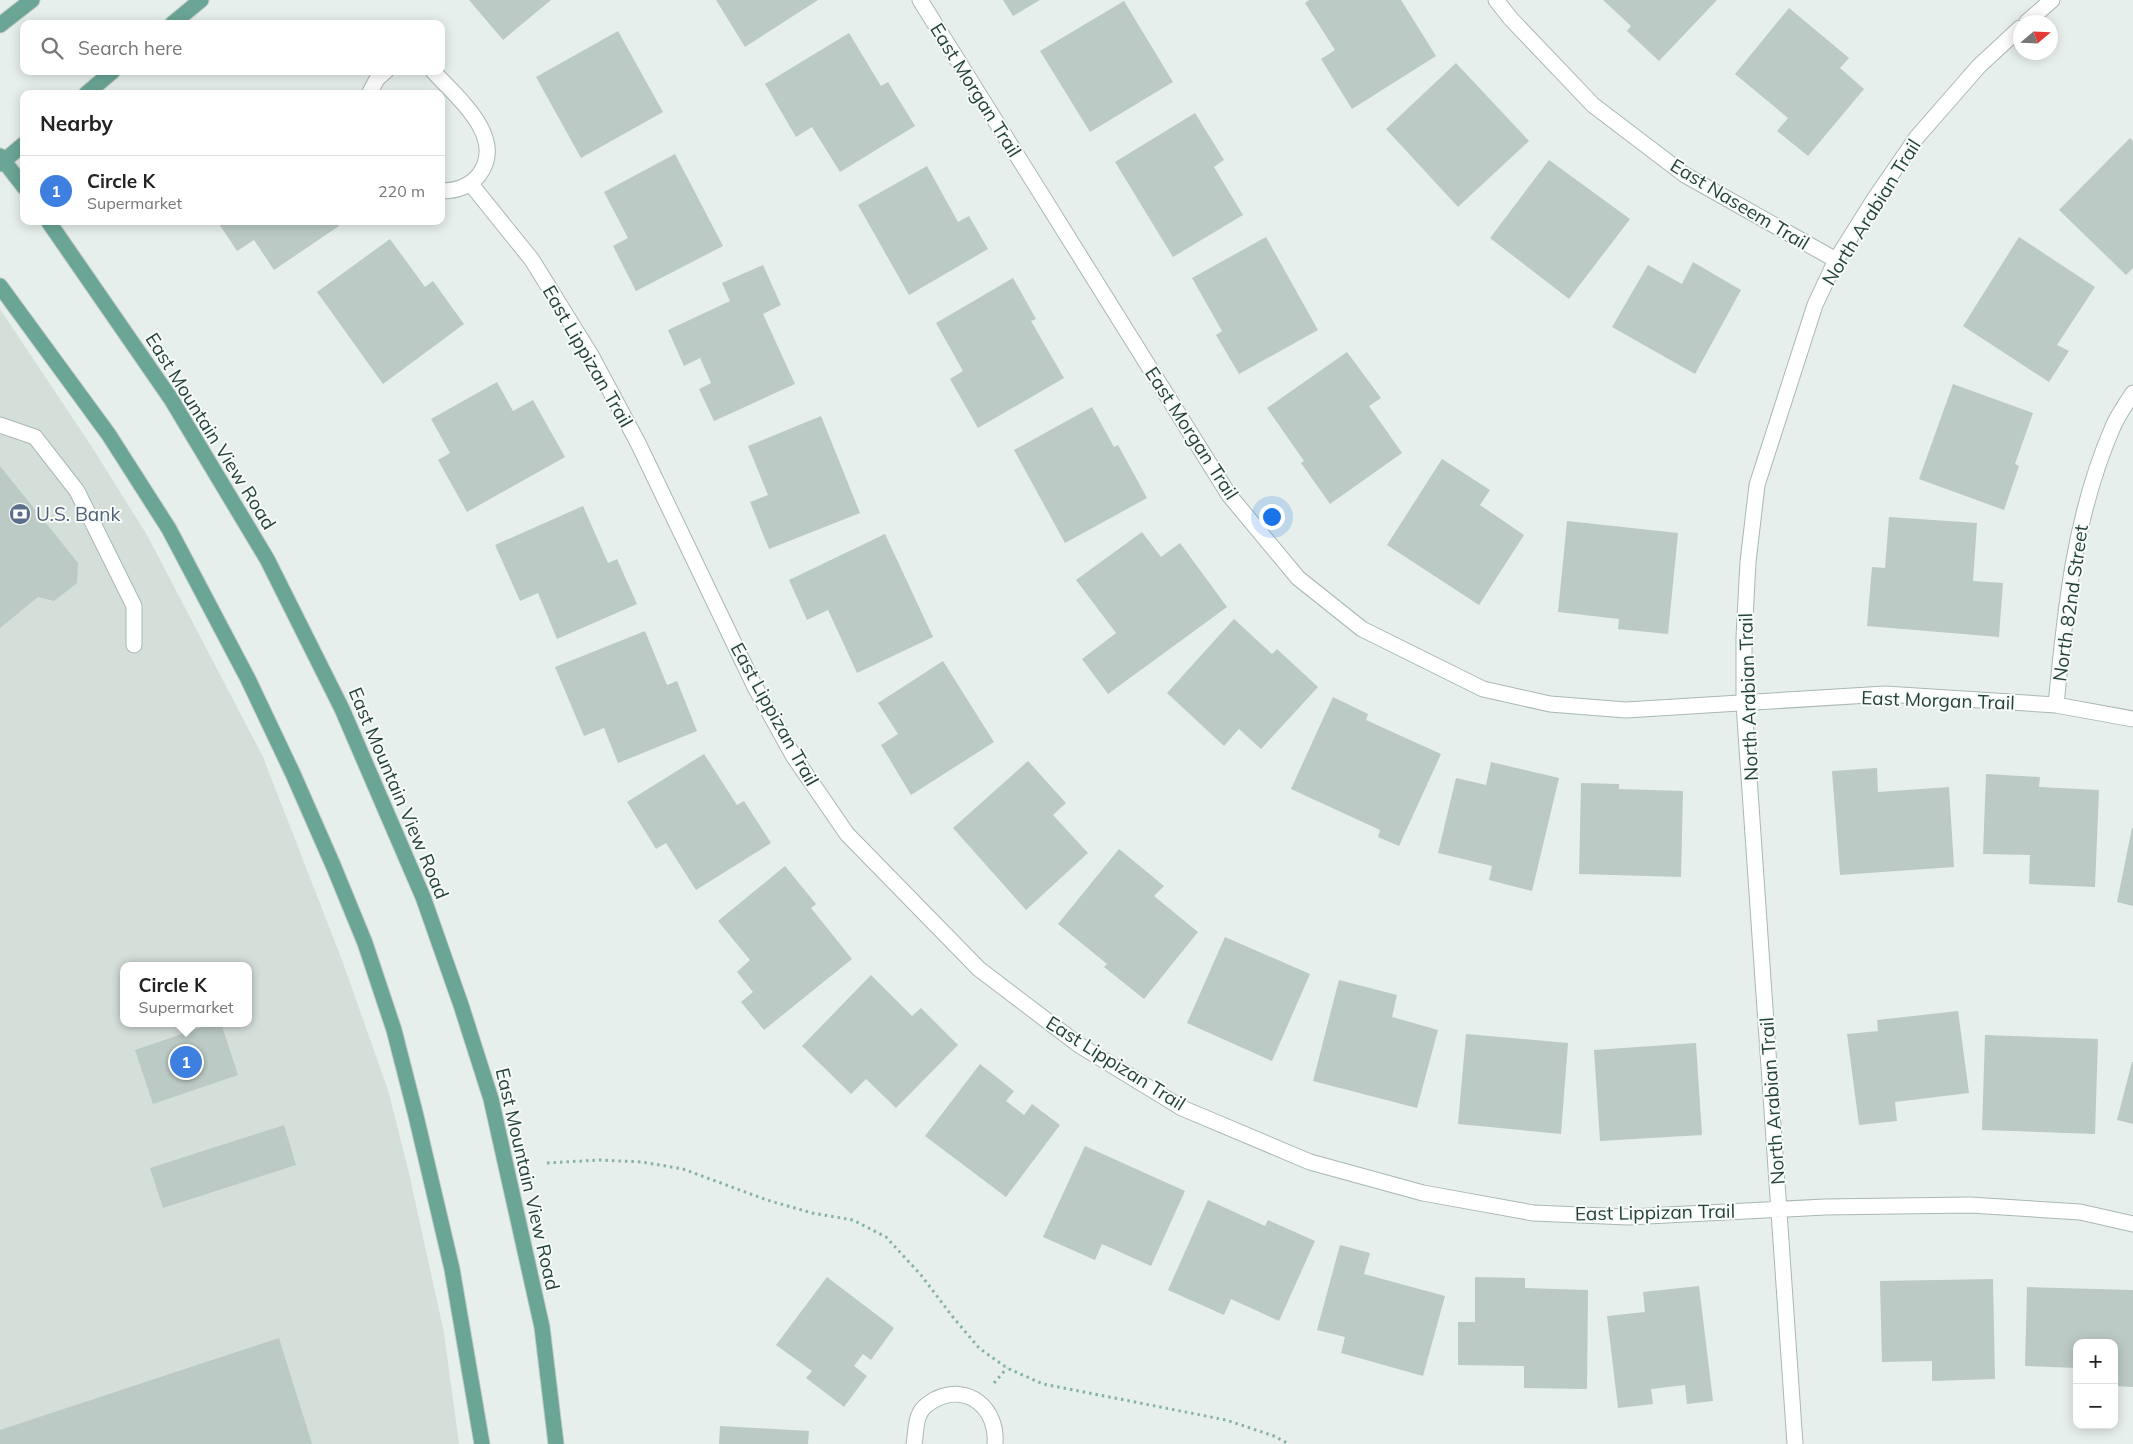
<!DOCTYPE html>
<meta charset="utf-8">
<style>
body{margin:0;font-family:Mulish,sans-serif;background:#f2f2f2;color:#222}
.controls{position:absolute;right:15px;bottom:15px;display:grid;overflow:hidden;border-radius:10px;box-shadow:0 2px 12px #0003}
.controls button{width:45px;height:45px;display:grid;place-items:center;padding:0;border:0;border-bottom:1px solid #e0e0e0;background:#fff;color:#222;font:25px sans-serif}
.compass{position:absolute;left:2013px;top:15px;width:45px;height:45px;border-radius:50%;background:#fff;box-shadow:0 2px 12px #0003;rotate:71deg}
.you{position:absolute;left:1271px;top:516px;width:18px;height:18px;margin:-12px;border:4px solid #fff;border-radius:50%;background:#1a73e8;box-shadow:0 0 0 8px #1a73e833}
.badge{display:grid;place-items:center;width:32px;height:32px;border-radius:50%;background:#1a73e8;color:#fff;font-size:16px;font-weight:700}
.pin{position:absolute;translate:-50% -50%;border:2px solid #fff;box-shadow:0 1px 5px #0006}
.popup{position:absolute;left:120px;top:962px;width:132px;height:65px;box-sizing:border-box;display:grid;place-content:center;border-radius:10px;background:#fff;filter:drop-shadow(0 1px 4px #0005);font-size:16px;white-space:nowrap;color:#767676}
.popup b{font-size:19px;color:#222}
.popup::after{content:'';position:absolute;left:50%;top:100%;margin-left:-10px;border:10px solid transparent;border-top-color:#fff}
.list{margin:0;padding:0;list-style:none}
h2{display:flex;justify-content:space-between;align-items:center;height:65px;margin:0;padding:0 20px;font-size:21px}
h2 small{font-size:16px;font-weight:400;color:#767676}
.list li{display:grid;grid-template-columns:32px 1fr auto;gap:15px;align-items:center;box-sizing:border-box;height:70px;padding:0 20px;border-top:1px solid #e0e0e0}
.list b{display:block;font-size:19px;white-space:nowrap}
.list p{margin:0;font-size:16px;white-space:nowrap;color:#767676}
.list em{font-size:16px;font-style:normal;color:#767676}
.icon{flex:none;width:28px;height:28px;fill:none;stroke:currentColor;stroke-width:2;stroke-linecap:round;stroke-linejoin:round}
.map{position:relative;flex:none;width:2133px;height:1444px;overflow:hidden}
.search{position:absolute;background:#fff;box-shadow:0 2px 12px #0003;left:20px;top:20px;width:425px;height:55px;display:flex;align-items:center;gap:12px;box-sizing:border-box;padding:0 18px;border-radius:10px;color:#767676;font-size:19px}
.panel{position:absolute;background:#fff;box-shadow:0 2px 12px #0003;left:20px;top:90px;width:425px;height:135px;border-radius:10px}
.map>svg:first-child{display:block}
.built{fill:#d4dfda;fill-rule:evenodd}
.building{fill:#bbcac4}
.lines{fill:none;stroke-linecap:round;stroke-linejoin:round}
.minor-casing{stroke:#a8b8b2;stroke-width:17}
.major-casing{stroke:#c2cac8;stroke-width:17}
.path{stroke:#86b3a5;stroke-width:3;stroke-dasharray:2.5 4;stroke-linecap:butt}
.minor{stroke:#fff;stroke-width:15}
.major{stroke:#6aa596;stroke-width:15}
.labels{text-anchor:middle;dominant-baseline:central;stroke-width:4;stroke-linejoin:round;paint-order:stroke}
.street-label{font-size:19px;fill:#24423a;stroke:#f7fbf9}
.service-label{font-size:19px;fill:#4e5e75;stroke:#f7fbf9;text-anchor:start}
</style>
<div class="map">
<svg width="2133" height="1444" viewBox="0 0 2133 1444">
<rect width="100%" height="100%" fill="#e6efeb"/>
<path class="built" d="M0,309L92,447L147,535L263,757L342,960L388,1090L409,1173L444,1333L459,1444H0ZM124,966H248V1023H124Z"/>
<path class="building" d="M469,0H551L503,40Z
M716,0H818L745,47Z
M1003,0H1040L1013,16Z
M1309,0H1401L1436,56L1352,109L1321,59L1335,50L1305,3Z
M1603,0H1717L1659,61L1627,31L1631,26Z
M1124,1L1173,82L1090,132L1040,51Z
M1789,8L1849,58L1840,68L1864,89L1808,156L1777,131L1788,118L1735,74Z
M618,31L663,112L581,158L536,77Z
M849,33L881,86L888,82L915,126L840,172L812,127L796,137L765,84Z
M1456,63L1529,141L1458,207L1386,129Z
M1195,113L1224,160L1214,167L1243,215L1173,257L1115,162Z
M2130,138L2133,141V268L2126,275L2059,210Z
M675,154L723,246L636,291L613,246L628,238L604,192Z
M1549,160L1630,219L1569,299L1490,238Z
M927,166L958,222L969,216L988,249L909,295L858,205Z
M217,221H335L339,226L274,270L254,240L237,251Z
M1266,237L1318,330L1239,374L1216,335L1222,331L1192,278Z
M2019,237L2095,287L2057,345L2069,351L2049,382L1963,326Z
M390,239L425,287L433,281L464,324L383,384L317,292Z
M1693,262L1741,290L1695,374L1612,327L1648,265L1682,284Z
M763,265L781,305L763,314L795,384L714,421L699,389L711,383L700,358L684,366L668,330L730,301L722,283Z
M1013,278L1036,319L1031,321L1064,378L978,428L950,379L963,371L936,323Z
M1347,352L1381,398L1369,406L1402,453L1330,504L1301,463L1304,461L1267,408Z
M497,382L513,411L533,400L565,457L467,512L438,460L450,453L431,419Z
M1953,384L2033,413L2015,464L2019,466L2004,510L1919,479Z
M1092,407L1114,447L1118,445L1147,498L1065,543L1014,450Z
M821,416L860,513L769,549L750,502L768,495L748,446Z
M1442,459L1490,490L1480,505L1524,535L1479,605L1387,545Z
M0,466L78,563L77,583L54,601L38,597L0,628Z
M583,506L608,563L617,559L637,604L557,639L538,593L520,601L495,545Z
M1889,517L1977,523L1973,581L2003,583L1999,637L1867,626L1872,567L1885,568Z
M1567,521L1678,533L1668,634L1618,629L1619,619L1558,612Z
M1142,532L1161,557L1180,543L1227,607L1108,694L1082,659L1116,633L1076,580Z
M885,534L933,637L857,673L828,610L807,620L789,580Z
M1234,619L1272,654L1277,649L1318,687L1261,749L1239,729L1224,746L1167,693Z
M645,631L667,685L677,681L697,731L618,763L604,728L584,736L555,667Z
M943,661L994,742L911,795L881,745L898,734L878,703Z
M1333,697L1368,714L1366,720L1441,754L1399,846L1378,837L1380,830L1291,789Z
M704,754L737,805L744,801L771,843L696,890L666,843L656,849L627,802Z
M1028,761L1066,803L1053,815L1088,853L1026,910L953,828Z
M1491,762L1559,778L1532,891L1489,880L1492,866L1438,853L1456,778L1486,785Z
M1877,768L1878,792L1949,787L1954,867L1840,875L1832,771Z
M1986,774L2040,777L2039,787L2099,790L2095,887L2029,884L2030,855L1983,854Z
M1581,783L1619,784V789L1683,791L1681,877L1579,874Z
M2132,828H2133V906L2117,902Z
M1119,849L1164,886L1154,896L1198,932L1144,999L1104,967L1107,964L1058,924Z
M785,866L816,904L811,908L852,959L764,1030L741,1002L753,992L737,972L750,960L718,921Z
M1225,937L1310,974L1272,1061L1187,1023Z
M871,975L912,1016L921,1008L958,1045L896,1108L866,1079L851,1094L802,1046Z
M1339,980L1397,995L1392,1017L1438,1030L1417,1108L1313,1081Z
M1958,1011L1969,1093L1895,1102L1897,1121L1859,1125L1847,1034L1878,1031L1877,1020Z
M214,1023H221L238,1075L153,1104L135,1050Z
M1466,1034L1568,1043L1561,1134L1458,1124Z
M1985,1035L2098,1039L2095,1134L1982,1130Z
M1696,1043L1702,1135L1600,1141L1594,1050Z
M2132,1062H2133V1124L2117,1120Z
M980,1064L1014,1091L1006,1101L1024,1115L1032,1104L1060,1125L1006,1197L925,1136Z
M284,1125L296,1165L163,1208L150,1168Z
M1085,1146L1185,1191L1151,1266L1102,1244L1095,1260L1043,1237Z
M1208,1200L1265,1226L1268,1220L1315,1241L1279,1321L1231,1299L1224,1315L1168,1290Z
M1340,1245L1370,1253L1364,1274L1445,1296L1423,1376L1341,1353L1345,1337L1317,1330Z
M827,1277L894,1328L871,1360L863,1354L854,1366L867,1376L844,1407L806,1378L812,1371L776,1345Z
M1475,1277L1525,1278V1288L1588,1290L1587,1389L1524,1388V1366L1458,1365V1322H1475Z
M1993,1279L1995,1379L1932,1381V1361L1882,1362L1880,1281Z
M1699,1286L1713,1401L1687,1404L1685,1385L1651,1389L1653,1404L1618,1408L1607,1316L1645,1312L1643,1292Z
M2027,1287L2133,1290V1387L2114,1386V1343H2077V1368L2025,1366Z
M279,1338L312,1444H0V1430Z
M720,1426L809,1431L808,1444H719Z"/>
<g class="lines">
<g class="minor-casing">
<path id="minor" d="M920,0L1229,495L1298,578L1362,629L1483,689L1550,704L1626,710L1885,694L2056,705L2133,719
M1496,0L1511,19L1593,105L1685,175L1836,260
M2027,22L2052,0
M433,71C457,98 507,137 479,175C470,186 456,191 441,191
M369,94L377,79L386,71
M470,183L532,260L592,357L638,443L755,687L794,757L847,834L979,969L1079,1045L1182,1108L1310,1162L1423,1193L1533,1213L1628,1217L1825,1207L1970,1205L2080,1212L2133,1224
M0,425L35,437L77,491L134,606V645
M2056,705C2065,611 2074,517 2112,429C2117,416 2126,404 2133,393
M914,1444C916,1435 915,1421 920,1413C922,1408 929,1403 934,1400C968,1382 998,1409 995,1444
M1795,1444L1744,704V637L1748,562L1757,485L1815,305L1836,260L1875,198L1917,137L1979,66L2020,28"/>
</g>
<g class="major-casing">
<path id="major" d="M172,24L201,0
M0,25L32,0
M86,94L113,71
M0,156L24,187
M0,164L24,144
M48,221L171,399L267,559L342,709L423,897L461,1005L491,1099L542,1327L556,1444
M0,286L109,435L169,529L248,679L293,774L333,865L365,943L394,1030L416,1116L452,1269L482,1444"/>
</g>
<path class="path" d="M547,1163L599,1160L642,1162L683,1169L767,1200L812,1213L853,1220L886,1237L921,1275L952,1316L979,1348L1007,1368L1043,1384L1226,1420L1274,1436L1289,1444
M994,1383L1007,1368"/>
<use href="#minor" class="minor"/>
<use href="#major" class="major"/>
</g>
<defs>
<g id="bank-disc" transform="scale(1.125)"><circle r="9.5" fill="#5c6f8a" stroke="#f7fbf9"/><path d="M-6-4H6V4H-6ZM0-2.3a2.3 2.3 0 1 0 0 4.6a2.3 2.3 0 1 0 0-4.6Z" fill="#fff"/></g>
</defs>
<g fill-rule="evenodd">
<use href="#bank-disc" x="20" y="514"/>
</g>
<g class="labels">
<g class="street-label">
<text transform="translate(976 90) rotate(58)">East Morgan Trail</text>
<text transform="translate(1740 204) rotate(31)">East Naseem Trail</text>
<text transform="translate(1871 212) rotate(-58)">North Arabian Trail</text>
<text transform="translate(588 356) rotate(60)">East Lippizan Trail</text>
<text transform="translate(211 431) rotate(58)">East Mountain View Road</text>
<text transform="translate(1192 433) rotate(57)">East Morgan Trail</text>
<text transform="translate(2070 603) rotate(-82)">North 82nd Street</text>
<text transform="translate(1748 697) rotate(-92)">North Arabian Trail</text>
<text transform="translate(1938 700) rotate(2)">East Morgan Trail</text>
<text transform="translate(775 714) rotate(61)">East Lippizan Trail</text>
<text transform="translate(399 793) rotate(67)">East Mountain View Road</text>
<text transform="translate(1116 1063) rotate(32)">East Lippizan Trail</text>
<text transform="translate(1772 1101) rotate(-94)">North Arabian Trail</text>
<text transform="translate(528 1179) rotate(77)">East Mountain View Road</text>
<text transform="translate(1655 1212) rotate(-1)">East Lippizan Trail</text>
</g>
<g class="service-label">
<text x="36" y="514">U.S. Bank</text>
</g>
</g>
</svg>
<div class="controls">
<button>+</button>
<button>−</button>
</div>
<svg class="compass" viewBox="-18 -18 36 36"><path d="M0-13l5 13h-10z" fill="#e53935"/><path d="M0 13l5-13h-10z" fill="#767676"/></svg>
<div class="you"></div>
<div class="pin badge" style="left:186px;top:1062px;background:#3f7fe0">1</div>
<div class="popup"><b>Circle K</b>Supermarket</div>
<div class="search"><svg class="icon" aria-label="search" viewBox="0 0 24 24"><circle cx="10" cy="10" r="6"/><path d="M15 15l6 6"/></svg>Search here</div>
<section class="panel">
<h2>Nearby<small></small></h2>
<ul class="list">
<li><span class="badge" style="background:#3f7fe0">1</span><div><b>Circle K</b><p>Supermarket</p></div><em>220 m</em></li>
</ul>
</section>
</div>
